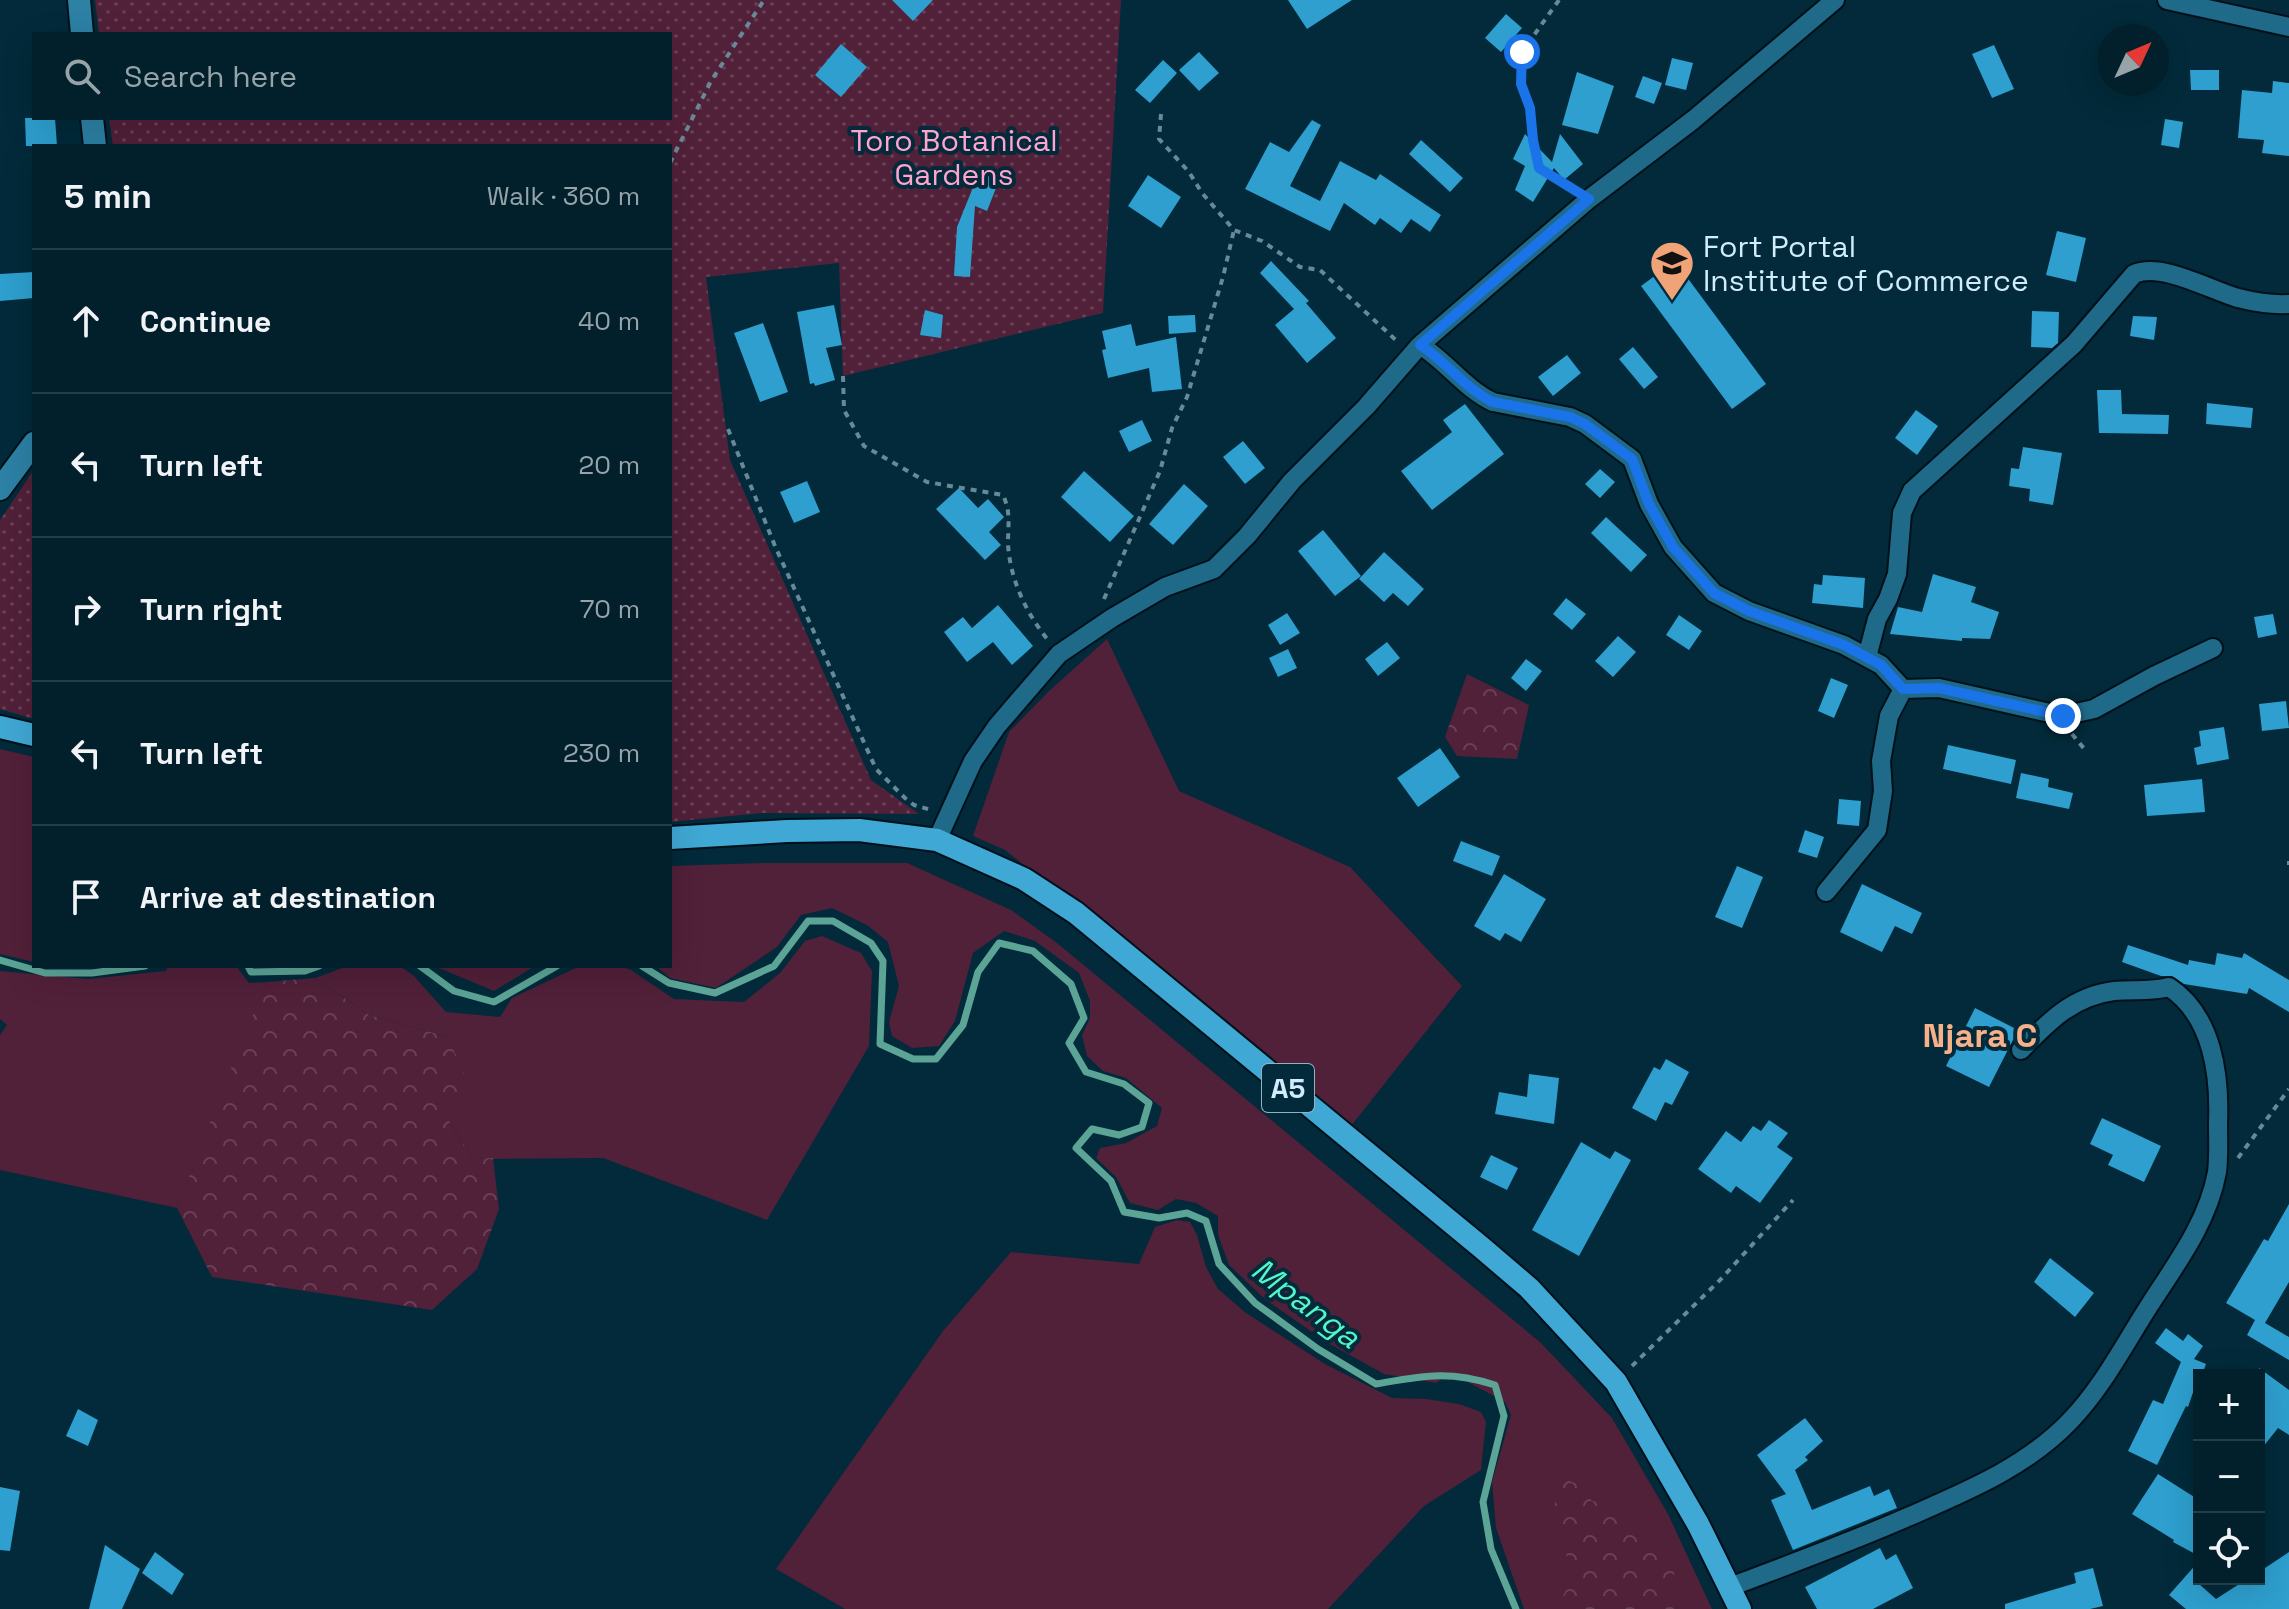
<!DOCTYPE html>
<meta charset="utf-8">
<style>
body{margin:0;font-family:"Space Grotesk",sans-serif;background:#0c2834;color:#f1f3f6}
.controls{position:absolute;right:24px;bottom:24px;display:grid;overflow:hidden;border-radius:0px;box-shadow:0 8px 32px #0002}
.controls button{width:72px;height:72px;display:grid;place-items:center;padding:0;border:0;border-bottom:2px solid #233e48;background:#02202c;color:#f1f3f6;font:40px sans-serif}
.compass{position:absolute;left:2097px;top:24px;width:72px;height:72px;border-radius:50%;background:#02202c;box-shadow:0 8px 32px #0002;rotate:46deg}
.stop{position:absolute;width:24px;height:24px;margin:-18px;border:6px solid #1a73e8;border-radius:50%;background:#fff}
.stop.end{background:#1a73e8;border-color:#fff;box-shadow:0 2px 8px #0008}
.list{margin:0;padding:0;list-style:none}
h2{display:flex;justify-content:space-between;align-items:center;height:104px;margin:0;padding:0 32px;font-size:34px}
h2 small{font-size:26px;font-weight:400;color:#96a3a9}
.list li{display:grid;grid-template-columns:52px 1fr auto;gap:24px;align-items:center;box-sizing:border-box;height:144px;padding:0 32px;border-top:2px solid #233e48}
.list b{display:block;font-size:30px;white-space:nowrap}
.list em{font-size:26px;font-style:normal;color:#96a3a9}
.icon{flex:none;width:44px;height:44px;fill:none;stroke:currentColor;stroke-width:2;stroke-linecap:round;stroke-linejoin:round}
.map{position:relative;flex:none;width:2289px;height:1609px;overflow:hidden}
.search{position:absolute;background:#02202c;box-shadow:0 8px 32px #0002;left:32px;top:32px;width:640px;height:88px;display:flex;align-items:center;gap:20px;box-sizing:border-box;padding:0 28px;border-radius:0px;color:#96a3a9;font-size:30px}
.panel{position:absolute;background:#02202c;box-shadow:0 8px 32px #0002;left:32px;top:144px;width:640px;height:824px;border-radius:0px}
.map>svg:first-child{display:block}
.grass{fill:#512039}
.forest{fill:url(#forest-crowns)}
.garden{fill:url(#garden-dots)}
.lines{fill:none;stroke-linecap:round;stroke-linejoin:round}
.stream{stroke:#5ba496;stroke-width:7}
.building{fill:#2e9fce}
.minor-casing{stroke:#00111a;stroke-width:22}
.secondary-casing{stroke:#00111a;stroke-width:26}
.trunk-casing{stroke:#00111a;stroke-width:26}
.path{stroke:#678998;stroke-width:4;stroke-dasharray:6 6;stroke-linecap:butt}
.minor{stroke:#1f6a89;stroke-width:18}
.secondary{stroke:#2c81a5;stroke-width:22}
.trunk{stroke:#40a8d4;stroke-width:22}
.route{stroke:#1a73e8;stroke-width:10}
.labels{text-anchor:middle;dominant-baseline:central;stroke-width:8;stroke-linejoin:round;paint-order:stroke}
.shield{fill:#022a3a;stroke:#93b2c0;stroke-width:2}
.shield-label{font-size:28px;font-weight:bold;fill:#d1ecfa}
.park-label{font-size:30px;fill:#ffa4ce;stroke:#022a3a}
.poi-label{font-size:30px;fill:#d1ecfa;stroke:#022a3a;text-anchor:start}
.water-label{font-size:32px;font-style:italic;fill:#54f6c9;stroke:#022a3a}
.quarter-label{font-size:34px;font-weight:bold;fill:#f7b087;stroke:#022a3a}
</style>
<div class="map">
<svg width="2289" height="1609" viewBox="0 0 2289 1609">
<defs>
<pattern id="forest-crowns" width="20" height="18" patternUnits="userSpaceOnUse" patternTransform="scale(2)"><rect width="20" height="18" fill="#512039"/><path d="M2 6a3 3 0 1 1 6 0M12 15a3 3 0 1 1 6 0" fill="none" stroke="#694157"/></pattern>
<pattern id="garden-dots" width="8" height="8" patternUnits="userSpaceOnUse" patternTransform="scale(2)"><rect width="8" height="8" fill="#512039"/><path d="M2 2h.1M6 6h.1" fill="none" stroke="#694157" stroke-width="1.8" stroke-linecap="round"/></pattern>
</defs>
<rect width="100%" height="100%" fill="#022a3a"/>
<path class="grass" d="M1107,639L1179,791L1350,867L1462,986L1347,1131L1256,1049L1005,850L973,836L1009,732L1049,691Z
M0,749L34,757V962L0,954Z
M762,863H907L1011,910L1057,943L1541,1343L1612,1418L1668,1514L1712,1609H1524L1496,1528L1492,1482L1511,1415L1505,1402L1451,1373L1436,1383L1384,1374L1328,1343L1266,1300L1229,1265L1218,1235V1216L1196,1203L1176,1199L1158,1210L1130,1203L1116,1177L1096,1158L1100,1148L1126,1143L1157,1126L1162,1108L1126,1078L1103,1071L1087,1056L1082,1035L1090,1018V1001L1079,973L1035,941L1004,931L973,953L955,1021L939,1046L912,1048L892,1036L889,1022L899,986L888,942L867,925L832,908L801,915L777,947L716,988L670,978L656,966H670V866Z
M822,936L861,953L872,971L869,1046L767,1220L603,1158L473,1159L449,1121L448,1037L369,1015L315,978L348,966H400L414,976L446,1012L500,1017L512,998L580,966H619L631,970L674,999L744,1002L780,973L805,941Z
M168,966H236L249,983L267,982L177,1208L0,1170V1035L7,1025L0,1019V971L88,979L166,971Z
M434,966H535L494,991Z
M1177,1220L1190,1222L1197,1235L1206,1267L1218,1289L1246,1313L1325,1364L1392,1398L1426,1399L1459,1404L1481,1412L1486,1422L1481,1470L1424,1506L1328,1609H845L776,1569L943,1331L1011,1252L1139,1264L1155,1227Z"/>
<path class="forest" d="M1467,674L1529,705L1517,759L1457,756L1445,737Z
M315,978L369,1015L448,1037L470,1088L449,1121L473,1159L493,1158L499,1209L477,1269L432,1310L212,1277L177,1208L239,1048L267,982Z
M1562,1478L1577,1484L1592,1501L1626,1506L1628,1531L1671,1547L1678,1606L1673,1609H1560V1603L1571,1579L1563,1537L1542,1525L1555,1503Z"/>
<path class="garden" d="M95,0H1121L1103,313L843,376L839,263L706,277L730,460L871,780L919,814L762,813L670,822V146H113L109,118H670V34H99Z
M34,470V719L0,709V520Z"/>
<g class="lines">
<path class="stream" d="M0,960L45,973H92L145,966
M248,966L251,972L305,971L319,966
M420,966L454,991L494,1002L557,966
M642,966L669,983L715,993L774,966L808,921H833L871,943L883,961L880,1044L913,1059H936L963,1025L978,972L999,943L1033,951L1071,984L1084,1018L1069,1043L1086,1072L1124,1084L1149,1103L1142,1127L1119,1135L1092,1129L1076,1148L1111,1181L1124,1212L1159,1218L1187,1213L1206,1221L1219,1264L1255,1303L1318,1349L1376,1384C1423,1376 1448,1370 1495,1385L1504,1416L1483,1502L1491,1549L1516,1609"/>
</g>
<path class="building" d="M892,0H933L913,21Z
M1288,0H1352L1307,29Z
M1506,14L1522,28L1501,52L1485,38Z
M841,44L867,67L841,97L815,75Z
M1994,45L2014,89L1992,98L1972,54Z
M1199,52L1219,73L1199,91L1179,70Z
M1672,58L1693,63L1686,90L1665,85Z
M1163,60L1177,73L1150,103L1135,90Z
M2190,70H2219V90H2191Z
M1577,72L1614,86L1598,134L1562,125Z
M1643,76L1662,83L1654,104L1635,97Z
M2273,81L2289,83V156L2262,153L2264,140L2238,138L2242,90L2272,93Z
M25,118H55L57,146H26Z
M2165,119L2183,122L2179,148L2161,145Z
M1312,120L1321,125L1290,186L1320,201L1340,161L1376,180L1380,174L1441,215L1430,232L1411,219L1401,233L1380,218L1375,225L1344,203L1330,231L1245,189L1270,142L1289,152Z
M1525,134L1552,162L1560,134L1583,164L1564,180L1554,168L1533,202L1515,190L1525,166L1513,159Z
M1421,140L1463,178L1450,192L1409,154Z
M980,170L1000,178L987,211L975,206L970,277L954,276L957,227Z
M1148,175L1181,197L1161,228L1128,206Z
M2057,231L2086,238L2076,282L2046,275Z
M1271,261L1309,301L1306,303L1336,338L1307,363L1275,325L1294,309L1260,273Z
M1675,261L1766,384L1732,409L1641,286Z
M34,272V298L0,301V274Z
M834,305L842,345L826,348L835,380L815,386L814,383L810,384L797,312Z
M925,310L943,315L941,338L920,335Z
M2032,311L2059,312L2058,343L2052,348L2031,347Z
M1195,315L1196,332L1169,334L1168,316Z
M2133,316L2157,317L2154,340L2130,336Z
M763,323L788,392L760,402L734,333Z
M1131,324L1136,346L1176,337L1182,389L1152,392L1149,368L1108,378L1102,350L1106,349L1102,331Z
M1633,347L1658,377L1644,389L1619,359Z
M1567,355L1581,373L1553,396L1538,377Z
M2097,390H2121L2122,414L2169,415L2168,434L2099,433Z
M2207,403L2253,408L2251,428L2206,424Z
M1465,404L1504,454L1432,510L1401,471L1452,432L1443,420Z
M1916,410L1938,426L1917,455L1895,438Z
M1142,420L1152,441L1129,452L1119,431Z
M1243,441L1265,468L1245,484L1223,457Z
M2023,447L2062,453L2053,505L2029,501L2030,489L2009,486L2011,468L2019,469Z
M1600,469L1615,482L1600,498L1585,484Z
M1084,471L1134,516L1110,542L1061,497Z
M807,481L820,512L794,523L780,492Z
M1184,484L1208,506L1173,545L1149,524Z
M959,488L978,508L988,499L1004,517L989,532L1001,545L985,560L936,509Z
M1606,517L1647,555L1631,572L1591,533Z
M1323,530L1361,576L1335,596L1298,551Z
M1384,552L1424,589L1408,606L1393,593L1384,602L1359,579Z
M1933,574L1976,587L1971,602L1999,612L1990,639L1962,638V641L1890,634L1898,607L1922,612Z
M1823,575L1865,578L1863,608L1812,603L1814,584L1822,585Z
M1566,598L1586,614L1572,630L1553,614Z
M998,605L1033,646L1012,665L993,642L967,662L944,632L963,617L972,628Z
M1287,613L1300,633L1280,645L1268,625Z
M2273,614L2277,634L2258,638L2254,617Z
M1679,615L1702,631L1689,650L1666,635Z
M1618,636L1636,652L1613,677L1595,661Z
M1387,642L1400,658L1378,676L1365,659Z
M1288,649L1297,668L1278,677L1269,658Z
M1526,659L1542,671L1526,691L1511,678Z
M1831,678L1848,685L1834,718L1818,711Z
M2286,701L2289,728L2262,731L2259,704Z
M2224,727L2229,759L2197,765L2194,748L2201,746L2199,731Z
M1948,745L2016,760L2011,784L1943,769Z
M1440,748L1460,777L1418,807L1397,778Z
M2021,773L2049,779L2048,787L2073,793L2069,809L2016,798Z
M2202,779L2205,812L2147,816L2144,785Z
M1839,799L1861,801L1859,826L1837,824Z
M1805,830L1824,837L1817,858L1798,852Z
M1461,841L1500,856L1492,876L1453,861Z
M1737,866L1763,877L1742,928L1715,917Z
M1504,874L1546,899L1521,942L1505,933L1500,941L1474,926Z
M1862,884L1922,913L1912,934L1895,926L1882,952L1840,932Z
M2128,945L2188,965L2189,960L2215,965L2217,953L2242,958L2244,953L2289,980V1012L2249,988L2247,994L2184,984L2172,976H2161L2122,962Z
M1975,1008L2018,1030L1989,1087L1946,1066Z
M1666,1059L1689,1072L1672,1105L1665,1102L1656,1121L1632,1108L1654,1067L1660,1070Z
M1529,1074L1559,1078L1554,1124L1495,1114L1499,1092L1527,1097Z
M2102,1118L2161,1146L2144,1182L2108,1165L2113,1155L2090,1144Z
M1769,1120L1788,1133L1777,1147L1793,1158L1760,1203L1736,1186L1731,1193L1698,1169L1726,1131L1741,1142L1753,1126L1761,1131Z
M1581,1142L1610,1159L1615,1151L1631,1160L1579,1256L1532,1230Z
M1491,1155L1518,1168L1507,1190L1480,1177Z
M2289,1204V1282L2265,1323L2289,1337V1360L2247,1335L2255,1320L2226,1303L2264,1239L2268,1241Z
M2050,1258L2094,1293L2075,1317L2034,1282Z
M2166,1328L2183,1341L2188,1334L2203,1346L2194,1359L2206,1364L2202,1375H2199L2188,1407L2186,1406L2157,1465L2128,1451L2153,1400L2163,1404L2181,1362L2155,1343Z
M2259,1368L2289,1390V1435L2278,1428L2259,1452Z
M78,1409L98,1420L88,1446L66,1436Z
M1805,1418L1823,1441L1805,1457L1808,1460L1795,1470L1812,1510L1870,1486L1874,1496L1889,1489L1897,1508L1793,1550L1771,1500L1786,1494L1757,1455Z
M2158,1474L2199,1500V1556L2173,1542L2174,1540L2132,1514Z
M0,1487L20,1491L10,1551L0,1550Z
M105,1545L140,1569L122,1609H89Z
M1880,1548L1886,1560L1896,1554L1913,1588L1873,1609H1817L1805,1587Z
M155,1552L184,1574L172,1595L142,1573Z
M2289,1552V1609H2186L2169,1595L2199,1561V1584L2216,1599L2247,1579H2259V1572Z
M2093,1568L2103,1606L2090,1609H2005V1604L2076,1583L2074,1573Z"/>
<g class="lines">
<g class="minor-casing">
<path id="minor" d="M2167,0L2289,27
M1420,345C1446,361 1465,389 1493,402L1570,417L1585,424L1632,459L1649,504L1673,547L1714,593L1749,611L1844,645L1881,665L1903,689L1939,688L2063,716L2094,709L2154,676L2213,648
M1867,657L1877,619L1888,599L1897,574L1902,513L1912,491L2074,344L2134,274C2162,262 2210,290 2238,298C2254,302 2272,305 2289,304
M937,840L973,761L997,726L1059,654L1112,618L1165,587L1214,569L1247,536L1292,481L1366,407L1420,345L1589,199L1693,120L1835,0
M1826,892L1877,830L1883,791L1881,761L1889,716L1903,689
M1730,1587C1790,1564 1851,1542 1910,1516C1967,1491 2026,1467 2070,1421C2102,1388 2124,1345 2149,1306C2176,1264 2208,1222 2217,1172C2219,1156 2218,1139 2218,1123C2220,1076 2213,1016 2169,987C2151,992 2133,989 2114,991C2073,996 2048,1022 2021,1050"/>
</g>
<g class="secondary-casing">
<path id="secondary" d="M79,0L82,34
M92,118L95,146
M0,489L34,443"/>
</g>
<g class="trunk-casing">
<path id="trunk" d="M0,727L34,735
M670,838L787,831L859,830L937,840L1024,879L1076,913L1481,1247L1529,1288L1616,1382L1698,1524L1740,1609"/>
</g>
<path class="path" d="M1559,0L1522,52L1521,84L1530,108L1533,140L1539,168L1573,189
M1161,114L1159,139L1189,172L1202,193L1234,230L1262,241L1300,267L1320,270L1399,343
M670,163L711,81L764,0
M843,376L844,410L864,446L927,482L1003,495C1011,512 1008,525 1008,544C1010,579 1026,613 1048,640
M728,429L775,546L876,769L905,798L914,805L931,810
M1104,599L1160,471L1172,428L1187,397L1223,277L1234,230
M2072,734L2086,751
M2289,861V865
M2238,1158L2289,1089
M1632,1366L1721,1279L1793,1200"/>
<use href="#minor" class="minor"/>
<use href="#secondary" class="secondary"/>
<use href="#trunk" class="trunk"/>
</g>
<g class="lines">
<path class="route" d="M1522,52L1521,84L1530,108L1533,140L1539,168L1589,199L1420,345C1446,361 1465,389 1493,402L1570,417L1585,424L1632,459L1649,504L1673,547L1714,593L1749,611L1844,645L1881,665L1903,689L1939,688L2063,716"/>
</g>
<defs>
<g id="school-pin" transform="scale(2.3)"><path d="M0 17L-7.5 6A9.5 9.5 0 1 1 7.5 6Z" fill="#efa377" stroke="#022a3a"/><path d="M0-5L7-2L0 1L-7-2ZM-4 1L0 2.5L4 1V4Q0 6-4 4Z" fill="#111"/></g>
</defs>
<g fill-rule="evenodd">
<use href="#school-pin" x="1672" y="263"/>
</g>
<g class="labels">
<rect class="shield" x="1262" y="1064" width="52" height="48" rx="6"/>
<g class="shield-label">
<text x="1288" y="1088">A5</text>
</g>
<g class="park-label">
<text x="954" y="140">Toro Botanical<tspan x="954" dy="34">Gardens</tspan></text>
</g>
<g class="poi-label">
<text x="1703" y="246">Fort Portal<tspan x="1703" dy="34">Institute of Commerce</tspan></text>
</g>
<g class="water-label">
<text transform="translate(1306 1303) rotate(37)">Mpanga</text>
</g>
<g class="quarter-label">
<text x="1980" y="1035">Njara C</text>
</g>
</g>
</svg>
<div class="controls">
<button>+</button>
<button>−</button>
<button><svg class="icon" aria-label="locate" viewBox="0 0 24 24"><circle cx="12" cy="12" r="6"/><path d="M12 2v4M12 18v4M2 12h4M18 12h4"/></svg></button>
</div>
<svg class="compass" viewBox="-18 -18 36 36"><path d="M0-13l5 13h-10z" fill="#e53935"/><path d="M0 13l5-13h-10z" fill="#96a3a9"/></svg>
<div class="stop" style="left:1522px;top:52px"></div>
<div class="stop end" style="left:2063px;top:716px"></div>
<div class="search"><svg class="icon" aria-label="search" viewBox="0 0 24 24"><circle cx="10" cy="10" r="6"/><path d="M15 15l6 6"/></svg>Search here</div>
<section class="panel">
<h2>5 min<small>Walk · 360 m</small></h2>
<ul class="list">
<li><svg class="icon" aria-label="ahead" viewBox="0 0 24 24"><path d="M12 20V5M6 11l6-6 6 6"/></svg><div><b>Continue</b></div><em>40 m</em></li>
<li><svg class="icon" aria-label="left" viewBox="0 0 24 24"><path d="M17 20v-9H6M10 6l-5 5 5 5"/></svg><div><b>Turn left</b></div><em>20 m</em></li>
<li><svg class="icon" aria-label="right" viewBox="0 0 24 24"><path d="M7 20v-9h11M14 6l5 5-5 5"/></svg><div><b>Turn right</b></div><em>70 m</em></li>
<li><svg class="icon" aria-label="left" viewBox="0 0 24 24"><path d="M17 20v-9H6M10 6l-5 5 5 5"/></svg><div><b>Turn left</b></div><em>230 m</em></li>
<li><svg class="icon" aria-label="arrive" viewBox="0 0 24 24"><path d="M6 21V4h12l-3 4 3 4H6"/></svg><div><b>Arrive at destination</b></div></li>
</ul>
</section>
</div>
